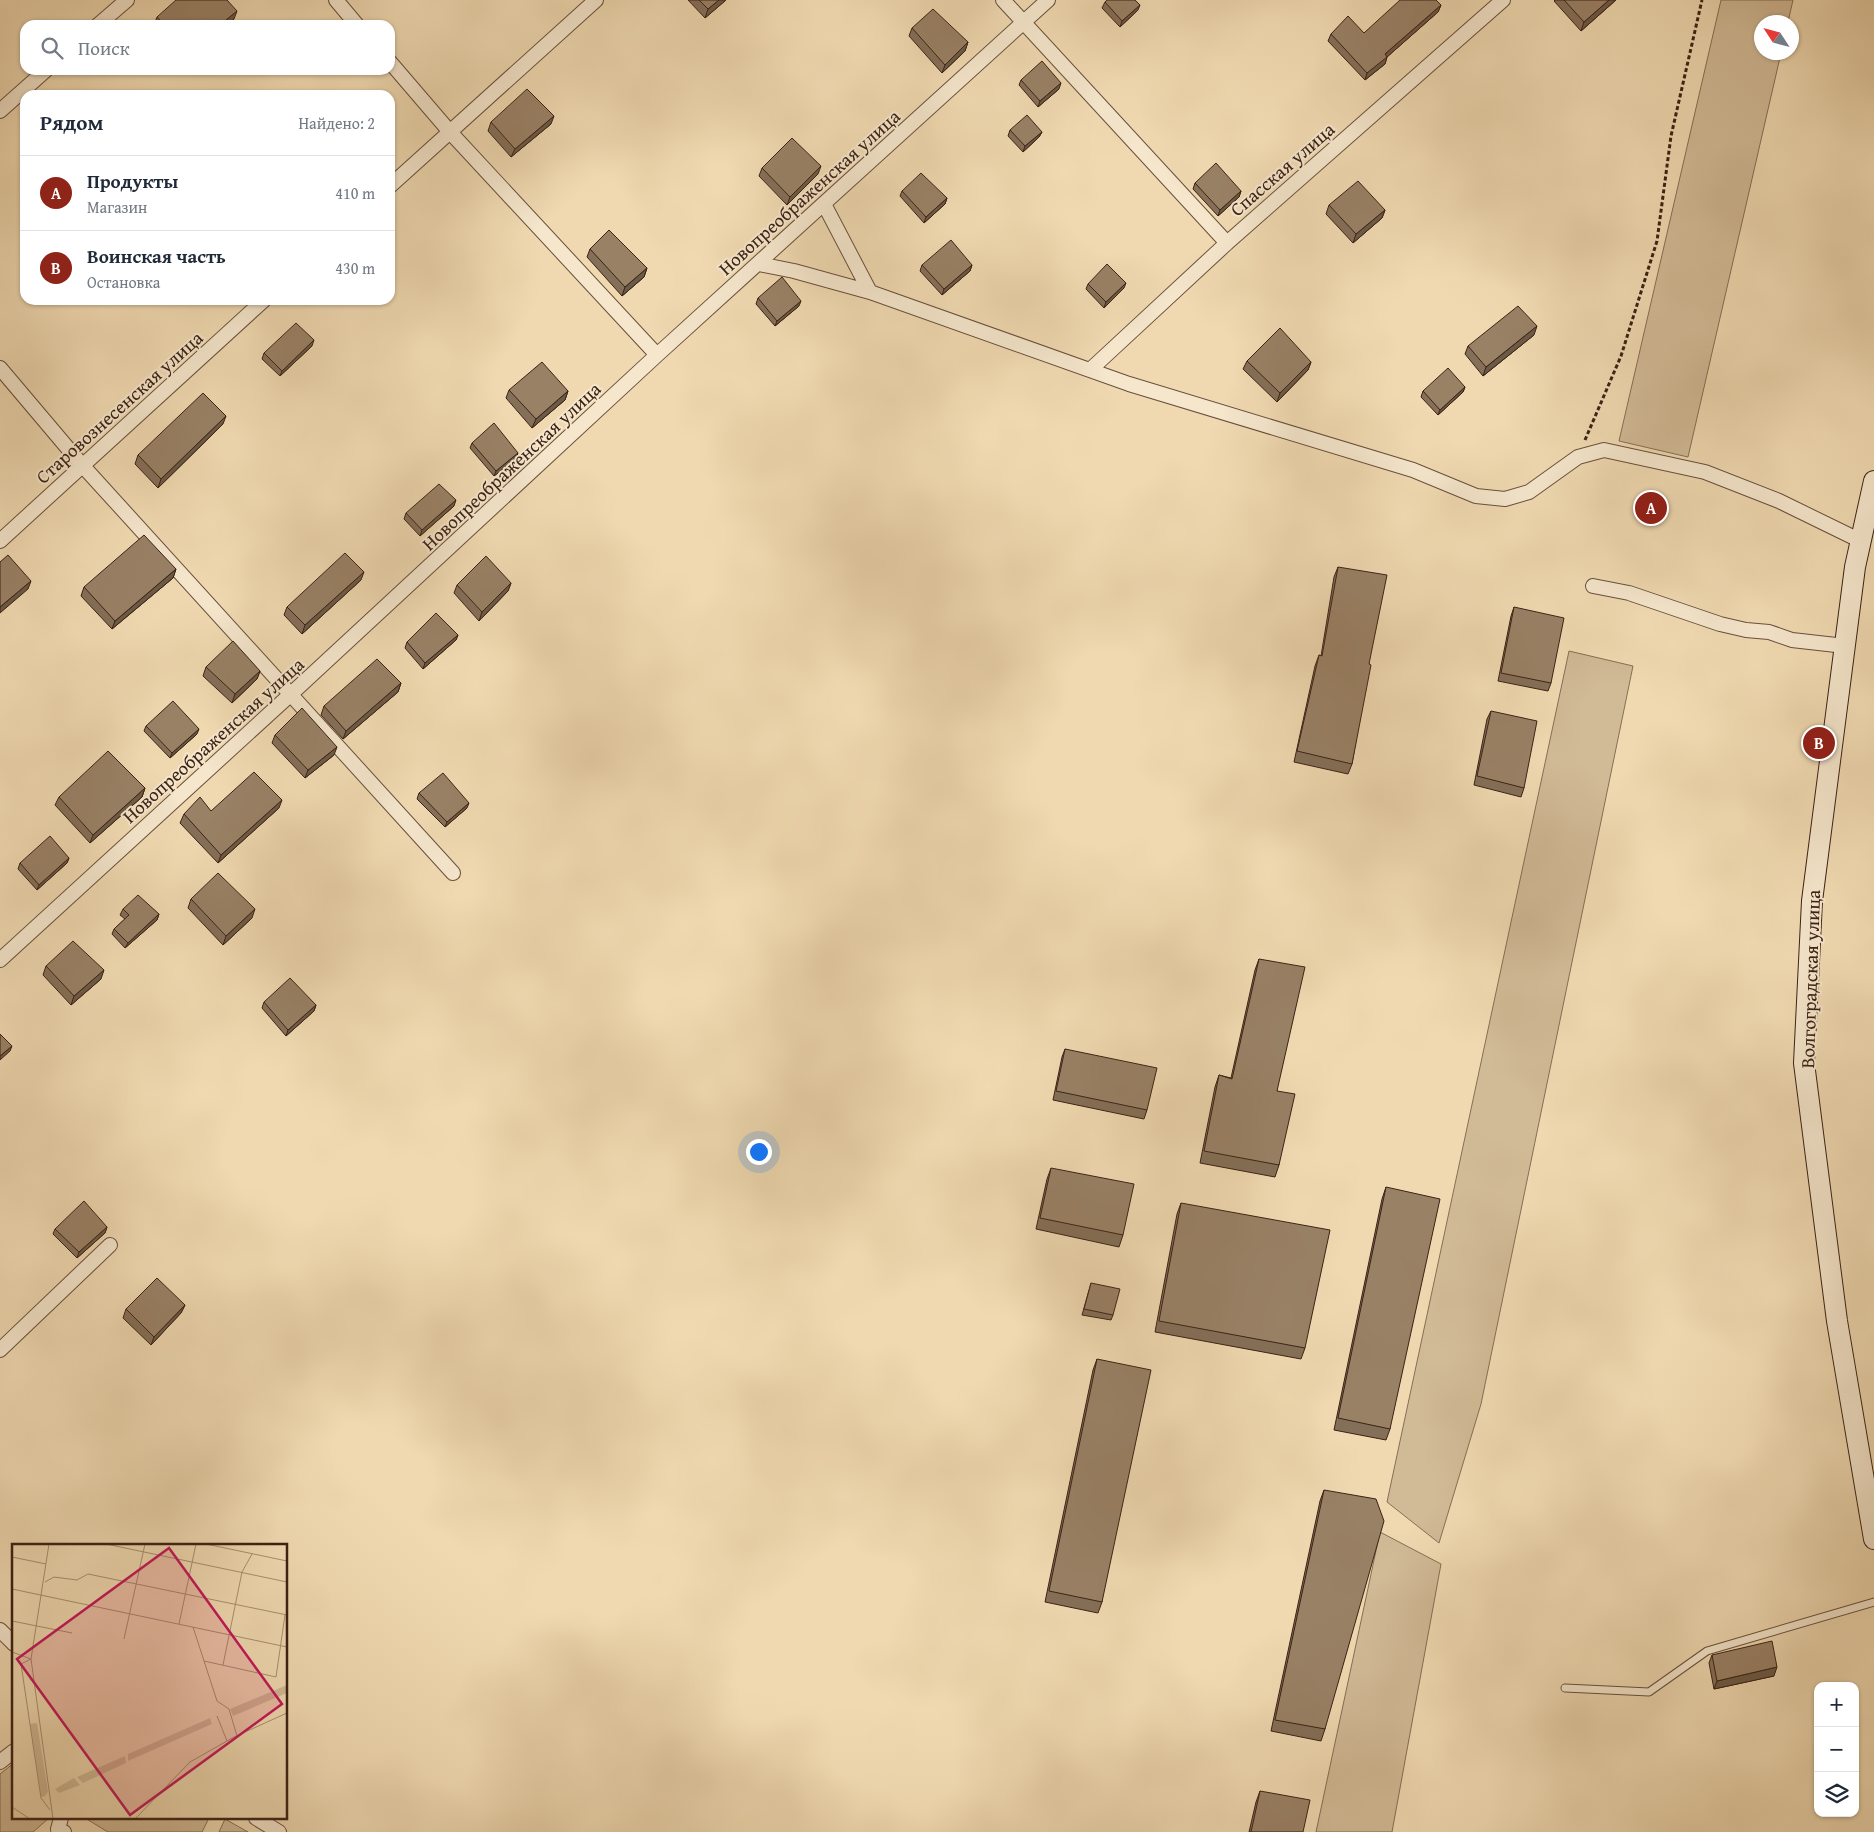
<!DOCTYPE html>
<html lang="ru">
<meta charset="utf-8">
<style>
body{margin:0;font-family:"Gentium Book Plus",serif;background:#f6f6f7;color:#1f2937}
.controls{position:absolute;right:15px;bottom:15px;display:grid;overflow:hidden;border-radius:10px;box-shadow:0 1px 4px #0004}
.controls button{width:45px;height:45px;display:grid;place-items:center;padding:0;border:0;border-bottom:1px solid #e0e1e3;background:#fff;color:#1f2937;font:25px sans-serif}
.compass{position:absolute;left:1754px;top:15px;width:45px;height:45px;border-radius:50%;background:#fff;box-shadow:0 1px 4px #0004;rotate:306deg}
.you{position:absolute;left:758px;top:1151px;width:18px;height:18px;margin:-12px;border:4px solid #fff;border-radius:50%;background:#1a73e8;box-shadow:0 0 0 8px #1a73e833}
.badge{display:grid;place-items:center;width:32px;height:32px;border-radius:50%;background:#8f2418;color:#fff;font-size:16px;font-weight:700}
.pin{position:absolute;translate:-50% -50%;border:2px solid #fff;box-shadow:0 1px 5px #0006}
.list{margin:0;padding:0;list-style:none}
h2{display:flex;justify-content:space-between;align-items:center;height:65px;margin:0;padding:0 20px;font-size:21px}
h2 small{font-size:16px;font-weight:400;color:#747a83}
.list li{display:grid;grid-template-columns:32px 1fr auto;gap:15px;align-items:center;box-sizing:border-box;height:75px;padding:0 20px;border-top:1px solid #e0e1e3}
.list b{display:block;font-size:19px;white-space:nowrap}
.list p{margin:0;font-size:16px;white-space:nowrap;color:#747a83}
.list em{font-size:16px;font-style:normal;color:#747a83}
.icon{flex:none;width:28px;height:28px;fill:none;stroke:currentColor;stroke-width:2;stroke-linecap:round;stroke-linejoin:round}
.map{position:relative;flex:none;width:1874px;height:1832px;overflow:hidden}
.search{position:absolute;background:#fff;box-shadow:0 1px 4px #0004;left:20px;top:20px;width:375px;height:55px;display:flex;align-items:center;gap:12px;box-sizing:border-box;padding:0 18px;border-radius:15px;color:#747a83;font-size:19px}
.panel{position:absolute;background:#fff;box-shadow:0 1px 4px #0004;left:20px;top:90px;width:375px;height:215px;border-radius:15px}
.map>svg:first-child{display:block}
.green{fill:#d1ba96;stroke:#866e56}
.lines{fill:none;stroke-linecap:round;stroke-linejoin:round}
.lane-casing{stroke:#68503c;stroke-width:9}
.street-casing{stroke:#68503c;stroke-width:16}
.secondary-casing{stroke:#3b2215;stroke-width:22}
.path{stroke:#3b2215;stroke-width:3;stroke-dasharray:4 2.5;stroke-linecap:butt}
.lane{stroke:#f5e6cc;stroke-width:7}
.street{stroke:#f5e6cc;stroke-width:14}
.secondary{stroke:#f5e6cc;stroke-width:20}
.wall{fill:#846f58;stroke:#3b2215}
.shaded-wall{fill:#6b5a47;stroke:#3b2215}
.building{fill:#998166;stroke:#3b2215}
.labels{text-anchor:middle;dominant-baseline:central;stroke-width:4;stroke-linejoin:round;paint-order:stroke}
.street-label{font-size:19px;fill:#3b2215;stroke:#f5e6cc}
.inset-road{fill:none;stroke:#a89073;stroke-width:1}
.view{fill:#c2185b;fill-opacity:0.15;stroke:#c2185b;stroke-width:2.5}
.inset-edge{fill:none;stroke:#3b2215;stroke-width:2.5}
</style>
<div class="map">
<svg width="1874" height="1832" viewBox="0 0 1874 1832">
<rect width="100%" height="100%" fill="#f0d9b1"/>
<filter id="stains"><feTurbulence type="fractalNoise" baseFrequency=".004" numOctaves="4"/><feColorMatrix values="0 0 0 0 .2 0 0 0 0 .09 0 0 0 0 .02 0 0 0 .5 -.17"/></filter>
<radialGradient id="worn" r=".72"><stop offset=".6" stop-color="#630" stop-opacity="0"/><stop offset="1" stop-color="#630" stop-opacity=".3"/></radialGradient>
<path class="green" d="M1721,0H1793L1788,22H1762V52L1781,53L1688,457L1619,441Z
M1569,651L1633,666L1481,1404L1439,1543L1387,1502Z
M1380,1532L1441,1564L1392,1832H1316Z
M14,1763V1818H49L33,1832H0V1774Z
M85,1818H209L202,1832H108Z
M225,1819L248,1832H219Z"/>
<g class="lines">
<g class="lane-casing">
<path id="lane" d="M1565,1688L1649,1692L1707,1651L1874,1602"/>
</g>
<g class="street-casing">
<path id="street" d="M336,0L357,25
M1003,0L1227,243
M98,25L127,0
M390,62L450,132L657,355
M0,111L46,70
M390,186L596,0
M824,204L870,292
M759,264L794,271L870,292L1129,384L1413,470L1476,496L1505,499L1529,492L1578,457L1604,450L1705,472L1779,501L1861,541
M0,368L82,465L453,873
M1090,370L1227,243L1503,0
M0,541L264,300
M1593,586L1629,593L1720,624L1746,630L1769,632L1792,640L1845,646
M0,960L291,694L657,355L1048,0
M0,1350L110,1245
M0,1630L14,1644
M0,1762L14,1751
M61,1818L58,1829L64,1832
M256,1818L279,1832"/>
</g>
<g class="secondary-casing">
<path id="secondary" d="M1874,481L1855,567L1812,901L1804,1063L1837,1321L1874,1539"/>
</g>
<path class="path" d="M1585,440L1621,356L1657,241L1671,136L1702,0"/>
<use href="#lane" class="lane"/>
<use href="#street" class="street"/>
<use href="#secondary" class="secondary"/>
</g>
<path class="wall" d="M688,0H726L705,18Z
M1555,0H1616L1581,31L1554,1Z
M1105,2L1138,10L1120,27L1102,8Z
M1441,5L1438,12L1387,57L1385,64L1365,80L1328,41L1331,34L1364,33Z
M157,17L234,19L227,25H154Z
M912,28L968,42L965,51L942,73L909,36Z
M1021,80L1059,89L1038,107L1019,85Z
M491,122L551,124L511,157L488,131Z
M1010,130L1042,132L1039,137L1023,152L1008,136Z
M762,168L818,174L787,205L759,176Z
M1195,183L1241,191L1239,197L1218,216L1193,189Z
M902,191L947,198L945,204L924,223L900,196Z
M1329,205L1385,210L1382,218L1353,243L1326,214Z
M590,249L647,268L644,277L622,296L587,257Z
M922,265H972L970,271L942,295L920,271Z
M1088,284L1124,288L1104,308L1086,289Z
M758,298L799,306L775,326L756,304Z
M1534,335L1483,376L1465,354L1468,346Z
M312,346L280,376L262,359L264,353Z
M1247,361L1311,362L1308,370L1277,402L1243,369Z
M1465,387L1463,392L1438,415L1421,397L1423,391Z
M509,390L568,391L565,400L532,428L506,398Z
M223,424L158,488L135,464L138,455Z
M472,443L516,459L494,476L470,448Z
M454,506L420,536L404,519L406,513Z
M1338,567L1369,664L1352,764L1348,774L1294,762L1315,666L1319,655L1321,656L1334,577Z
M176,569L173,578L112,629L81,596L84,587Z
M361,580L302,634L284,615L287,607Z
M511,583L508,591L479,621L454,593L457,585Z
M1514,607L1551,683L1548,691L1498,681L1511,616Z
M458,635L456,640L423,669L405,648L407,642Z
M206,667L260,671L257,679L232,703L203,676Z
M401,683L398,692L343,739L321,715L324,706Z
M1491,711L1524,788L1521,797L1474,785L1487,719Z
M146,726L197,734L170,758L144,731Z
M275,735L334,755L305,778L272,743Z
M145,788L142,797L90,843L55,805L59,797Z
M419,793L467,808L445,827L417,799Z
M279,808L218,863L180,823L184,814L211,811Z
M69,858L67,863L37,890L18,869L20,863Z
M191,899L252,918L223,945L188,908Z
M123,909L159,914L157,920L125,948L112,934L114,929L125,919L120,915Z
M1259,959L1277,1091L1279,1165L1275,1177L1200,1163L1215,1087L1219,1075L1231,1078L1255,970Z
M46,966L101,979L71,1005L43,975Z
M264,1002L316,1005L314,1011L286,1036L262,1008Z
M1065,1049L1147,1110L1144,1119L1053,1100L1062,1057Z
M1051,1168L1123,1235L1119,1247L1036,1229L1047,1179Z
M1386,1187L1390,1429L1386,1440L1334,1430L1382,1199Z
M1181,1203L1305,1348L1301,1359L1155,1332L1177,1214Z
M107,1227L105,1233L77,1258L53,1234L55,1229Z
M1091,1283L1113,1315L1111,1320L1082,1315Z
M185,1305L181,1313L151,1345L123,1318L126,1309Z
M1097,1359L1102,1602L1098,1613L1045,1602L1093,1370Z
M1324,1490L1325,1729L1321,1741L1271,1731L1320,1501Z
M1712,1655L1774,1676L1714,1689L1709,1663Z
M1260,1791L1303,1832H1249L1256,1802Z"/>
<path class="shaded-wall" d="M719,0H726L705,18L708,9Z
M1609,0H1616L1581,31L1584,22Z
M1140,5L1138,10L1120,27L1122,21Z
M1441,5L1438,12L1387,57L1385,64L1365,80L1367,73L1385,54Z
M237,11L234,19L227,25H220Z
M968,42L965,51L942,73L945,65Z
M1061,83L1059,89L1038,107L1040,101Z
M554,116L551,124L511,157L515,149Z
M1042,132L1039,137L1023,152L1025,146Z
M821,166L818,174L787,205L790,197Z
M1241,191L1239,197L1218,216L1220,210Z
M947,198L945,204L924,223L926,217Z
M1385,210L1382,218L1353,243L1356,234Z
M972,265L970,271L942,295L944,289Z
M647,268L644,277L622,296L625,287Z
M1126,283L1124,288L1104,308L1106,302Z
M801,301L799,306L775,326L777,321Z
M1537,326L1534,335L1483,376L1486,367Z
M314,340L312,346L280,376L282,371Z
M1311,362L1308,370L1277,402L1280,393Z
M1465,387L1463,392L1438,415L1440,410Z
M568,391L565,400L532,428L536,419Z
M226,416L223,424L158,488L161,479Z
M518,453L516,459L494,476L496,471Z
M456,500L454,506L420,536L422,530Z
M176,569L173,578L112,629L115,621Z
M364,572L361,580L302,634L305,625Z
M31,581L28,589L0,613V607Z
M511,583L508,591L479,621L482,612Z
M458,635L456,640L423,669L425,663Z
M260,671L257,679L232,703L235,694Z
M401,683L398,692L343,739L346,731Z
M199,729L197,734L170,758L172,753Z
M337,747L334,755L305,778L308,770Z
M145,788L142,797L90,843L93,835Z
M282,800L279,808L218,863L221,855Z
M469,803L467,808L445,827L447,822Z
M69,858L67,863L37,890L39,885Z
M255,909L252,918L223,945L226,936Z
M159,914L157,920L125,948L128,943Z
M104,970L101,979L71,1005L74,996Z
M316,1005L314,1011L286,1036L288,1030Z
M12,1046L10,1051L0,1060V1056Z
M107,1227L105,1233L77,1258L79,1252Z
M185,1305L181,1313L151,1345L154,1337Z
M1777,1667L1774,1676L1714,1689L1717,1681Z"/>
<path class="building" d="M176,0H227L237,11L220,25H164L157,17Z
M699,0H719L708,9Z
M1107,0H1135L1140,5L1122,21L1105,2Z
M1400,0H1436L1441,5L1385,54L1387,57L1367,73L1331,34L1348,16L1364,33Z
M1564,0H1609L1584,22Z
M933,9L968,42L945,65L912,28Z
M1042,61L1061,83L1040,101L1021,80Z
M527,89L554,116L515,149L491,122Z
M1027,115L1042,132L1025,146L1010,130Z
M792,138L821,166L790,197L762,168Z
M1216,163L1241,191L1220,210L1195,183Z
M921,173L947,198L926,217L902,191Z
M1358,181L1385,210L1356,234L1329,205Z
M609,230L647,268L625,287L590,249Z
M951,240L972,265L944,289L922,265Z
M1107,264L1126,283L1106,302L1088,284Z
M782,277L801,301L777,321L758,298Z
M1518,306L1537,326L1486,367L1468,346Z
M296,323L314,340L282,371L264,353Z
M1280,328L1311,362L1280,393L1247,361Z
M542,362L568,391L536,419L509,390Z
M1448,368L1465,387L1440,410L1423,391Z
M203,393L226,416L161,479L138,455Z
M494,423L518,453L496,471L472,443Z
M439,484L456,500L422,530L406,513Z
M144,535L176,569L115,621L84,587Z
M345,553L364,572L305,625L287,607Z
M8,555L31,581L0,607V562Z
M486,556L511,583L482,612L457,585Z
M1338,567L1387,575L1369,664L1371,665L1352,764L1297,751L1319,655L1322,656Z
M1514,607L1564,618L1551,683L1501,673Z
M436,613L458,635L425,663L407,642Z
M233,641L260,671L235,694L206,667Z
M377,659L401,683L346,731L324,706Z
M173,701L199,729L172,753L146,726Z
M302,708L337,747L308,770L275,735Z
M1491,711L1537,721L1524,788L1477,776Z
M108,751L145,788L93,835L59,797Z
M254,772L282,800L221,855L184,814L200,797L211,811Z
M443,773L469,803L447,822L419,793Z
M50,836L69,858L39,885L20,863Z
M218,873L255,909L226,936L191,899Z
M138,895L159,914L128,943L114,929L129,915L123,909Z
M73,941L104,970L74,996L46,966Z
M1259,959L1305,967L1277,1091L1295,1094L1279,1165L1204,1151L1219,1075L1232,1079Z
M290,978L316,1005L288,1030L264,1002Z
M0,1034L12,1046L0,1056Z
M1065,1049L1157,1068L1147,1110L1056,1091Z
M1051,1168L1134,1184L1123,1235L1040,1218Z
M1386,1187L1440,1199L1390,1429L1338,1418Z
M84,1201L107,1227L79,1252L55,1229Z
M1181,1203L1330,1230L1305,1348L1159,1321Z
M157,1278L185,1305L154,1337L126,1309Z
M1091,1283L1120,1289L1113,1315L1084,1309Z
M1097,1359L1151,1370L1102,1602L1049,1591Z
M1324,1490L1376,1499L1384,1521L1325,1729L1275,1720Z
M1772,1641L1777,1667L1717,1681L1712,1655Z
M1260,1791L1310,1800L1303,1832H1251Z"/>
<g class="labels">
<g class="street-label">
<text transform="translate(1282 169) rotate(-41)">Спасская улица</text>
<text transform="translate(809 192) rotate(-42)">Новопреображенская улица</text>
<text transform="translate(119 407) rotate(-42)">Старовознесенская улица</text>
<text transform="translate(511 466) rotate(-43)">Новопреображенская улица</text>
<text transform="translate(213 740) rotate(-42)">Новопреображенская улица</text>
<text transform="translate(1810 979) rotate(-88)">Волгоградская улица</text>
</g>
</g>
<g transform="translate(12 1544)">
<rect width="275" height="275" fill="#f0d9b1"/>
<path d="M275,141V149L221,172L218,165ZM198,174L200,180L116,217V210ZM25,179L36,248L32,253L29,252L18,180ZM113,212L114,219L71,239L65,233ZM62,234L68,241L47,249L43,245Z" fill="#d1ba96"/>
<path class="inset-road" d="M37,0L19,115L41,275M94,0L275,38M194,0L275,17M0,13L34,20M33,38L42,33L65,36L76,30L275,71M0,45L275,103M0,77L60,89M167,80L184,0M181,83L205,157L217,165L225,192M112,95L133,0M0,108L19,115M19,115L9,120L29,254L38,266M192,117L264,133L273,71M211,121L230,28L240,10M205,172L215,197M0,263L18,275M123,275L178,218L222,193L275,169"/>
<path class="view" d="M157,4L270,160L118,271L5,115Z"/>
<rect width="275" height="275" class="inset-edge"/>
</g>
<rect width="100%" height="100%" filter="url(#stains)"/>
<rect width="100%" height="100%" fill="url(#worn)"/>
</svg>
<div class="controls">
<button>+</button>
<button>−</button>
<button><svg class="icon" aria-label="layers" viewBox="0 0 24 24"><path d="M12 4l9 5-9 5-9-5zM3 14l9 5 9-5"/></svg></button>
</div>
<svg class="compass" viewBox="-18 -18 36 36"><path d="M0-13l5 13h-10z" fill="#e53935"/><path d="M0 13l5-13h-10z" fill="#747a83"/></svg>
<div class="you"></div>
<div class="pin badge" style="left:1651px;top:508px">A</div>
<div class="pin badge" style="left:1819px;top:743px">B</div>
<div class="search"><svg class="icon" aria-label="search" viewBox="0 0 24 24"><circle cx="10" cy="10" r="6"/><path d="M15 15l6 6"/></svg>Поиск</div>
<section class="panel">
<h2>Рядом<small>Найдено: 2</small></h2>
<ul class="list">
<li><span class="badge">A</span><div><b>Продукты</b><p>Магазин</p></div><em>410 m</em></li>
<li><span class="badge">B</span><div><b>Воинская часть</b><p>Остановка</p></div><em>430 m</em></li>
</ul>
</section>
</div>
